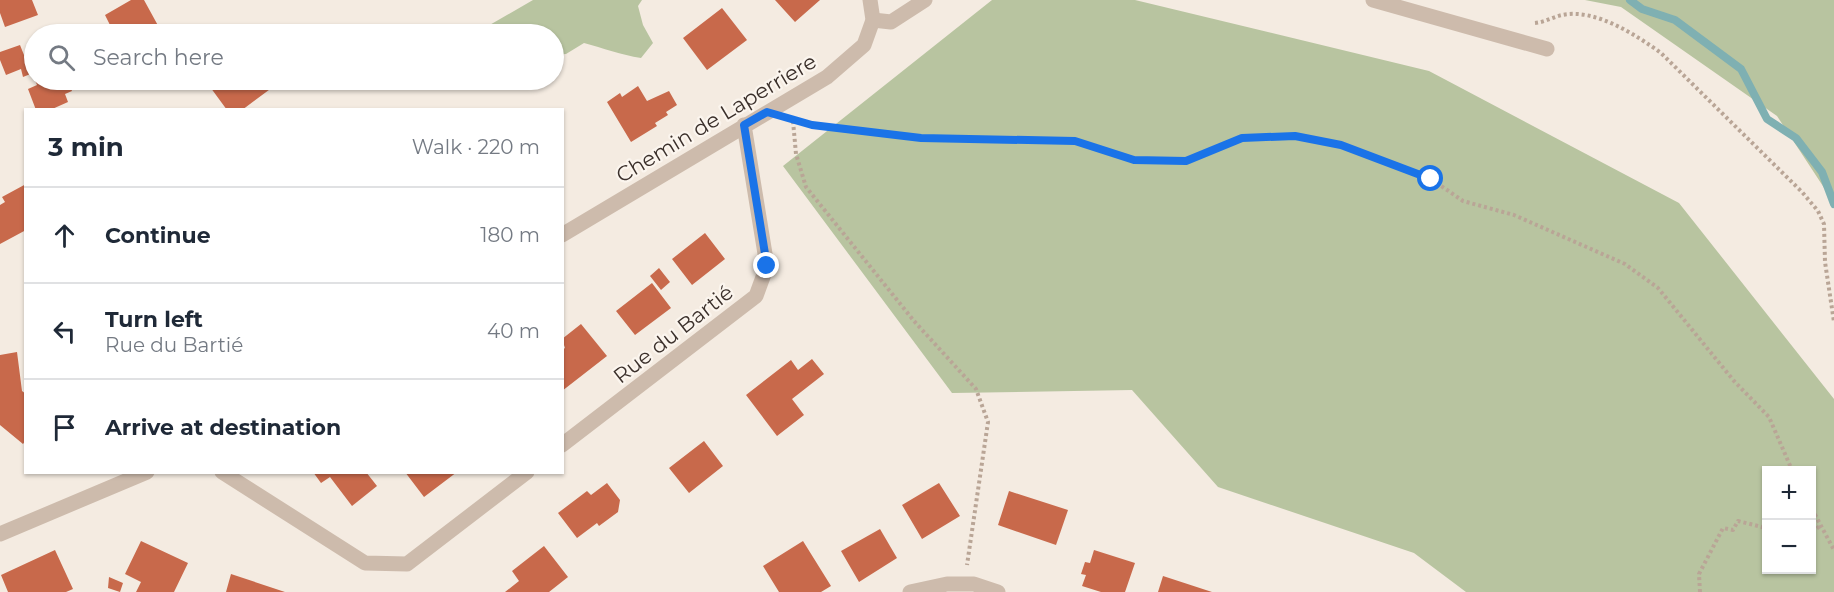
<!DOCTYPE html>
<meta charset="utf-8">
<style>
body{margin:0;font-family:Montserrat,sans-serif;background:#f2f2f3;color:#1f2937}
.controls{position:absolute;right:18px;bottom:18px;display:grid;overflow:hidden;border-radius:0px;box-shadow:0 2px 4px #0004}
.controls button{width:54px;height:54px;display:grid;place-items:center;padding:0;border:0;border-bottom:2px solid #e0e1e3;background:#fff;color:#1f2937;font:30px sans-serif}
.stop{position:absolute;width:18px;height:18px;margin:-14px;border:4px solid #1a73e8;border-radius:50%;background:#fff}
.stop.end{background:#1a73e8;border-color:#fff;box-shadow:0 2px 6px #0008}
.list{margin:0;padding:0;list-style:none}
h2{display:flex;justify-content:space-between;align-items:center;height:78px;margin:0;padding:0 24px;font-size:26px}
h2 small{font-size:20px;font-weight:400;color:#747a83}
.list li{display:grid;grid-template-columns:39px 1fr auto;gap:18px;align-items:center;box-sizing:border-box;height:96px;padding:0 24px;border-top:2px solid #e0e1e3}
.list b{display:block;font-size:22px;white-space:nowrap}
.list p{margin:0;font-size:20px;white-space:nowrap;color:#747a83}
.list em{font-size:20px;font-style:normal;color:#747a83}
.icon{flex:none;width:33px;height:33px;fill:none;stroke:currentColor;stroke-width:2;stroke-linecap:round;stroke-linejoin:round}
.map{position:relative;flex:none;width:1834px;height:592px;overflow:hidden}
.search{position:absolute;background:#fff;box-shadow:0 2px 4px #0004;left:24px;top:24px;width:540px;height:66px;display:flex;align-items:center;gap:15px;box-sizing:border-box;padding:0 21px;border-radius:33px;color:#747a83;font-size:22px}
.panel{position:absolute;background:#fff;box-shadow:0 2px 4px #0004;left:24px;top:108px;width:540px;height:366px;border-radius:0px}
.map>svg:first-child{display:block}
.green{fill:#b8c4a0;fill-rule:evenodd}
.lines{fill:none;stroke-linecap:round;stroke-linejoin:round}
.stream{stroke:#7fb0b2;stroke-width:8}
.building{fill:#c8694b}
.path{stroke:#b9a596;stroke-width:4;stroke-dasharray:3 3;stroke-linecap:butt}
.lane{stroke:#cdbbac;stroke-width:15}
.street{stroke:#cdbbac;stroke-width:15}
.route{stroke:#1a73e8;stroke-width:8}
.labels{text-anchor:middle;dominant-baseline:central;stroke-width:4.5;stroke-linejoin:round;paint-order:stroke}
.street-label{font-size:21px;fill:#3b302b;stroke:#fbf5ee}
</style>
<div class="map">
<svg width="1834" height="592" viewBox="0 0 1834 592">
<rect width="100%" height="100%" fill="#f4ebe1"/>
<path class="green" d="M533,0H642L638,6L643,25L653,43L641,58C621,55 603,48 584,43L566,54L554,55V34H474Z
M992,0H1135L1429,71L1679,203L1834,399V592H1466L1414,553L1218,487L1132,390L952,393L783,166ZM1812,470V570H1766V470Z
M1585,0H1834V203L1777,116L1621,7Z"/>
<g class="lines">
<path class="stream" d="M1630,0L1642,9L1675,20L1741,69L1767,119L1796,138L1822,172L1834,204"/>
</g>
<path class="building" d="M0,0H32L38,15L5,27L0,13Z
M131,0H144L161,31L154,34H98L111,27L105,15Z
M775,0H820L795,22Z
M722,8L747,40L707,70L683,38Z
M20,45L26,60L34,57V78L33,73L23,77L21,69L6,75L0,60V52Z
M35,80H68L72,91L65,94L68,102L50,110H36L28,89L37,85Z
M205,80H273L277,84L242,110H227Z
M638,86L647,101L669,91L677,105L666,112L668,115L655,123L657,126L631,142L607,102L620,93L622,97Z
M26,184V230L0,244V205L5,202L2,197Z
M705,233L725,259L692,285L672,259Z
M659,268L670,282L661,290L650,276Z
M652,283L671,308L635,335L616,311Z
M581,324L607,356L562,391V350L565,348L562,339Z
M17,352L22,391L26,394V440L23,444L0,425V355Z
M812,359L824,374L792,399L804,415L777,436L746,395L791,360L798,370Z
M704,441L723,466L689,493L669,468Z
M313,472H366L377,486L352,506L330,477L321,483Z
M405,472H457L424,497Z
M607,483L620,500L618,512L599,526L597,523L577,538L558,513L587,491L591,495Z
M939,483L960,516L922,539L902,505Z
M1009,491L1068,510L1056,545L998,525Z
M880,529L897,558L859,582L841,551Z
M141,541L188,563L174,592H136L141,582L125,574Z
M803,541L831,586L821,592H779L763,566Z
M544,546L568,577L549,592H505L519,581L512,571Z
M55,550L73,589L66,592H8L1,575Z
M1094,550L1135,563L1125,592H1101L1082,586L1086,575L1081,574L1085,562L1090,563Z
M231,574L285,592H226Z
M1163,576L1212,592H1158Z
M109,577L123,583L120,592L108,588Z"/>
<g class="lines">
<path class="path" d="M1535,23C1545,22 1553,17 1562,15C1595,8 1636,35 1661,53L1802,192L1818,211L1824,224L1825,262L1834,322
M794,120L812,125L921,138L1075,141L1134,161H1186L1242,138L1295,136L1341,145L1431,179L1463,201L1514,215L1625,264L1658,288L1734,381L1769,417L1792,470
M793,121L796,154L806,187L914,321L976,389L988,422L967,565
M1812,509L1834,550
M1812,532L1820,526
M1700,592L1699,574L1723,528L1733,530L1738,521L1766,528"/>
<path class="lane" d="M1373,0L1547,49
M873,20L891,22L925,0"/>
<path class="street" d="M562,235L827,77L864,45L873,20L870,0
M562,445L756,296L767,266L744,125
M222,472L365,563L407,564L527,472
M0,534L147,472
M910,592L947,584H974L998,592"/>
</g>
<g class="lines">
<path class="route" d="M767,266L744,125L767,112L812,125L921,138L1075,141L1134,160L1186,161L1242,138L1295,136L1341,145L1431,179"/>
</g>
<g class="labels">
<g class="street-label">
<text transform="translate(716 118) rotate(-31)">Chemin de Laperriere</text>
<text transform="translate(673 334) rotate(-38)">Rue du Bartié</text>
</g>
</g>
</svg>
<div class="controls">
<button>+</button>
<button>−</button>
</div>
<div class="stop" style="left:1431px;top:179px"></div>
<div class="stop end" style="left:767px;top:266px"></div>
<div class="search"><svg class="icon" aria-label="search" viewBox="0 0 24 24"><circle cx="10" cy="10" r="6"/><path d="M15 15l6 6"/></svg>Search here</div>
<section class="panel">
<h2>3 min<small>Walk · 220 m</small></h2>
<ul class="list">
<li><svg class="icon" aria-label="ahead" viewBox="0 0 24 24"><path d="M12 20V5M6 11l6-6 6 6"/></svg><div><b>Continue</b></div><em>180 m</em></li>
<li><svg class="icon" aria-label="left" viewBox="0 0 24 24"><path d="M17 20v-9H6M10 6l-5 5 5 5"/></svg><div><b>Turn left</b><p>Rue du Bartié</p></div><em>40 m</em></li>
<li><svg class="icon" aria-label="arrive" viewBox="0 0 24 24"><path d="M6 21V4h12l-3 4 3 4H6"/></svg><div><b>Arrive at destination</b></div></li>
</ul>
</section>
</div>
